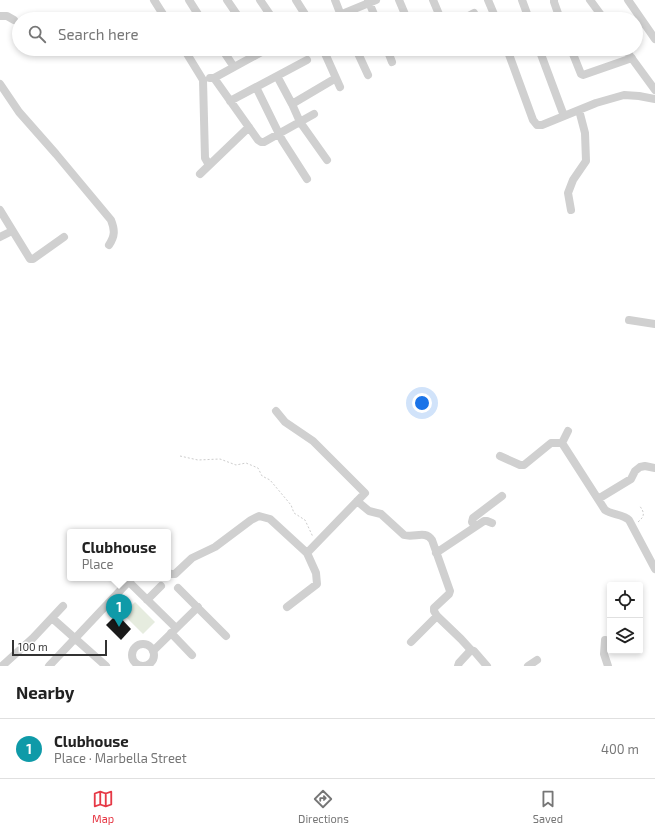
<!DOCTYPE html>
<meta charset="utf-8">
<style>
body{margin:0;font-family:"Exo 2",sans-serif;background:#f2f2f2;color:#222}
.controls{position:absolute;right:12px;bottom:12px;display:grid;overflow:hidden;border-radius:4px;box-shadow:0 2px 6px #0003}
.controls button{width:36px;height:36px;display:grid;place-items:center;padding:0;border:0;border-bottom:1px solid #e0e0e0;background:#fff;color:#222;font:20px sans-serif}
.scale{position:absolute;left:12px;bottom:10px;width:95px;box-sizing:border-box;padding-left:4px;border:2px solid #333;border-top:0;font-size:11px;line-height:14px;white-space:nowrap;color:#333;-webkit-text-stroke:3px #fff;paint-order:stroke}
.you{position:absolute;left:422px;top:403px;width:14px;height:14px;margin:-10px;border:3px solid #fff;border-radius:50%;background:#1a73e8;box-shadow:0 0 0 6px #1a73e833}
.badge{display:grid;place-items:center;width:26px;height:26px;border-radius:50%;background:#e63946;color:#fff;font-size:13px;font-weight:700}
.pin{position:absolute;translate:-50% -33px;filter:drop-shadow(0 1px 2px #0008)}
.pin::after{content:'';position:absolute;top:21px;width:14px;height:12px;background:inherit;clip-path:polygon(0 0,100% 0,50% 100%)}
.popup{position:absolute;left:67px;top:529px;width:104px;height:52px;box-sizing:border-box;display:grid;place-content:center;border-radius:4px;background:#fff;filter:drop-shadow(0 1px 3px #0005);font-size:13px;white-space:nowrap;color:#767676}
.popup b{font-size:15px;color:#222}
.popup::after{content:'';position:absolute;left:50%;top:100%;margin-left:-8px;border:8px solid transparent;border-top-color:#fff}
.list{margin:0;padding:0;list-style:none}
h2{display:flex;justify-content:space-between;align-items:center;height:52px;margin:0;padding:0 16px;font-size:17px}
h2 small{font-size:13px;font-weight:400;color:#767676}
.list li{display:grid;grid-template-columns:26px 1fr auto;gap:12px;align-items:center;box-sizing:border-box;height:60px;padding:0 16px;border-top:1px solid #e0e0e0}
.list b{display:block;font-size:15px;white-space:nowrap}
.list p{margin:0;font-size:13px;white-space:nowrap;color:#767676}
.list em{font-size:13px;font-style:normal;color:#767676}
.icon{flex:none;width:22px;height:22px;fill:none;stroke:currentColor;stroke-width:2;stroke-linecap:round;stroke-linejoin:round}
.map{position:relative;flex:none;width:655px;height:666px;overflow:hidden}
.search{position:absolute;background:#fff;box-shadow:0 2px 6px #0003;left:12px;right:12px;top:12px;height:44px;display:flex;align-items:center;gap:10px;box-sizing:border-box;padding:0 14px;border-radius:22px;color:#767676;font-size:15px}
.sheet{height:112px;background:#fff}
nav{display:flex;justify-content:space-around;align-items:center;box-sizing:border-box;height:56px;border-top:1px solid #e0e0e0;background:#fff;font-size:11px;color:#767676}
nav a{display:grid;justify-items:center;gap:2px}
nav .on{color:#e63946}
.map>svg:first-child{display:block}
.green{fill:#e6ecdf}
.building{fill:#1a1a1a}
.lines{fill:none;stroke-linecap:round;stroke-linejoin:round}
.path{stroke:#cdcdcd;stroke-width:1;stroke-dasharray:2 2;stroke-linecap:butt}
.minor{stroke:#d0d0d0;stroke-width:8}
</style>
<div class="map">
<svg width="655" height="666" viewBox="0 0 655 666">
<rect width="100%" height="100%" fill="#fff"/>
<path class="green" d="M135,602L155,622L143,634L123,614Z"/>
<path class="building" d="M117,614L131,629L121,640L106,625Z"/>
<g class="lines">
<path class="path" d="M180,456L198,460L220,459L236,465L246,463L258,468L262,476L270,480L291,505L294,513L305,520L313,537
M638,522C645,516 645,513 639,505"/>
<path class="minor" d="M154,0L166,19
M189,0L201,19
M227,0L240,19
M260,0L273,19
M296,0L308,19
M335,0L342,18
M368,0L376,19
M399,0L407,19
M433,0L441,19
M488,0L496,19
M522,0L529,19
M554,0V2L560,19
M590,0L604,19
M628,0L655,39
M0,16H7L14,20
M330,19L376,0
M463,19L474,13
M184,49L203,80
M222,49L234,67
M323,49L340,87
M356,49L368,75
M387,49L392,62
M507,49L533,120L537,125H542L596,103L624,95L639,96L655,99
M539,49L564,116
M571,49L581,74L583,75L632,58
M625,49L655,90
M277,76L292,104L300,122L327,160
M210,78H214L267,49
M214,78L258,140L261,142H264L314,114
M203,80L205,158L209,165
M0,84L19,112L56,154L111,220C115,230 115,236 109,245
M256,87L282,140L307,179
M230,101L307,60
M292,104L336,78
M200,174L249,127
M0,210L30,259H33L64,237
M571,210L568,193L573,180L586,161L585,133L579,110
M0,237L12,231
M629,320L655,324
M276,411L285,422L313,441L365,493L307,553
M568,431L562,443L605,510C612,515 623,514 629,520L655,569
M500,456L520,465H524L551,443H562
M598,499L631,479L635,471L640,467L645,466L655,468
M357,501L369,511L381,514L404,535C415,538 425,530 432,540L450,591L449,594L434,608V611L437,616L461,639L471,650L459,663L458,666
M475,526L472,522L473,518L502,496
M436,553L484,521H487L492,523
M168,572L170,574H175L192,558L215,547L251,520L259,516L270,519L307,553L316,573L317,584L287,607
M129,582L176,628
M178,588L226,636
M147,600L161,586
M52,618L106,666
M171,633L192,655
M605,640L604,654L608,666
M411,642L437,616
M132 655a11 11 0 1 1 22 0a11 11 0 1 1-22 0Z
M471,650L474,651L487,666
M153,651L198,607
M2,666L33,638L63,606
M49,666L132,578
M528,666L537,660"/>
</g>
</svg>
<div class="controls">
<button><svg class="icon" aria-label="locate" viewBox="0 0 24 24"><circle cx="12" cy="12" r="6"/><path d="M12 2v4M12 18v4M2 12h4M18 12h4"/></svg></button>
<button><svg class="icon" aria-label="layers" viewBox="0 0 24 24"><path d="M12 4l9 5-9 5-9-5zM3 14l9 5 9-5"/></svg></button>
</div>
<div class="scale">100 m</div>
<div class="you"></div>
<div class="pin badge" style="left:119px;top:627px;background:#0f9aa8">1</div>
<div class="popup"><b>Clubhouse</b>Place</div>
<div class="search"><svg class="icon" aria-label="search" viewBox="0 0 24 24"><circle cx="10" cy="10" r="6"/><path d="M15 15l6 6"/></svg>Search here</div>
</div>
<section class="sheet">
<h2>Nearby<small></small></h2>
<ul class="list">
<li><span class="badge" style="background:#0f9aa8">1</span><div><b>Clubhouse</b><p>Place · Marbella Street</p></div><em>400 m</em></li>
</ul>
</section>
<nav>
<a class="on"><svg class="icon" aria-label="map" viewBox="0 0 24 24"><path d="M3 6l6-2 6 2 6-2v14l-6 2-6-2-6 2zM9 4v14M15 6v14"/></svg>Map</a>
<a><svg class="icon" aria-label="directions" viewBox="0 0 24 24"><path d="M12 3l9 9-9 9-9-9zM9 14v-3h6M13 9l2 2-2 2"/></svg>Directions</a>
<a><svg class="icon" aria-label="saved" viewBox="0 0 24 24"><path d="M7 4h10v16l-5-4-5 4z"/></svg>Saved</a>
</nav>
